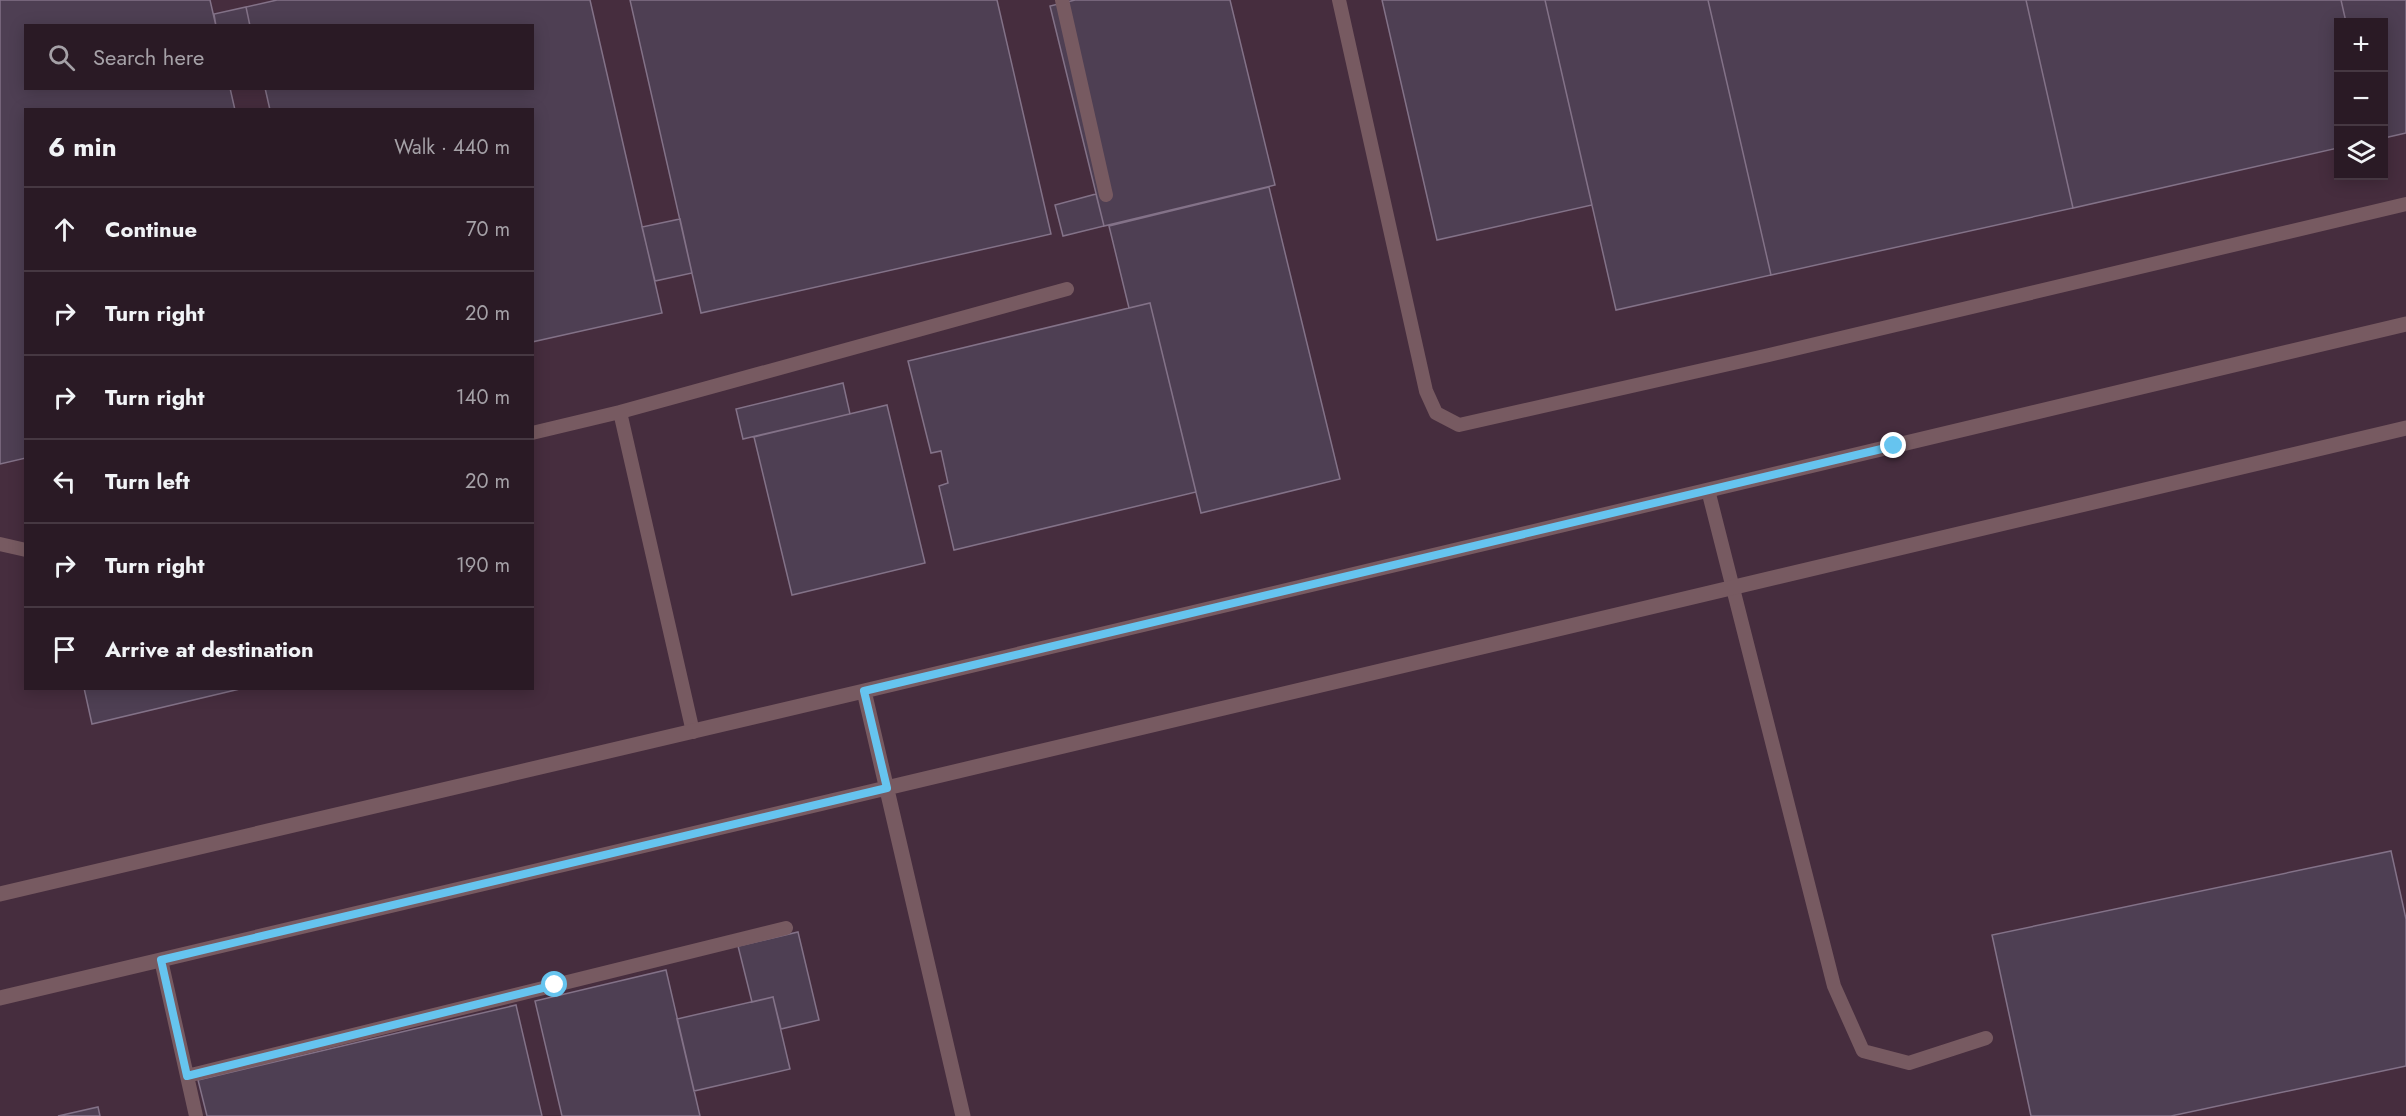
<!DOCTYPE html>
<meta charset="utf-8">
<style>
body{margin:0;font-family:Jost,sans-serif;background:#32232d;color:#f1f3f6}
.controls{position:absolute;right:18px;top:18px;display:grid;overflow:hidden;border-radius:0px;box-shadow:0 3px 15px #0003}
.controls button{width:54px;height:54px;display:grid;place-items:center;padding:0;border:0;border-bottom:2px solid #463842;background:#2a1a25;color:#f1f3f6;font:30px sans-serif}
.stop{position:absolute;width:18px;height:18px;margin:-14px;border:4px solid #66c4ef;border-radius:50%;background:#fff}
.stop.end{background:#66c4ef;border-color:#fff;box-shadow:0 2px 6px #0008}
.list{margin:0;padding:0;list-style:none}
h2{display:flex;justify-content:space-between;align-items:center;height:78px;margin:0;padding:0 24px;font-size:26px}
h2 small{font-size:20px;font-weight:400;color:#a5a1a7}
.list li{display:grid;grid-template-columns:39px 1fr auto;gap:18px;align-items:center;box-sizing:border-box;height:84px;padding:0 24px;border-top:2px solid #463842}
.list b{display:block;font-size:22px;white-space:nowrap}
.list em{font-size:20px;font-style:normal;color:#a5a1a7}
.icon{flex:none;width:33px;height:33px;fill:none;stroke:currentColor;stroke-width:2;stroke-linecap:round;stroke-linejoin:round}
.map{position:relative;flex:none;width:2406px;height:1116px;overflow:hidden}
.search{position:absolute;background:#2a1a25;box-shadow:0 3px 15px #0003;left:24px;top:24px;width:510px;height:66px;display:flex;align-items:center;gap:15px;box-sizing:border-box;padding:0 21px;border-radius:0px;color:#a5a1a7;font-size:22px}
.panel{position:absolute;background:#2a1a25;box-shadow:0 3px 15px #0003;left:24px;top:108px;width:510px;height:582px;border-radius:0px}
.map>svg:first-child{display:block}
.built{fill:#462d3e;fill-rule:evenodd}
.building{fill:#4e3f53;stroke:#837288;stroke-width:1.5}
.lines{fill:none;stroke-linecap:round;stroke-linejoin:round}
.lane{stroke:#775a61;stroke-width:14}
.street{stroke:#775a61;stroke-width:15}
.route{stroke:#66c4ef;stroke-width:8}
</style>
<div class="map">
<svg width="2406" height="1116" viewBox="0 0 2406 1116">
<rect width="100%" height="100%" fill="#382331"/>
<path class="built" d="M0,0H2406V1116H0ZM2338,22H2384V176H2338ZM26,26H532V88H26ZM26,110H532V688H26Z"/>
<path class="building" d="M0,0H210L216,26H26V88H230L235,110H26V458L0,464Z
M277,0H590L662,313L532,342V110H270L265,88H532V26H250L246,7Z
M630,0H997L1051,234L701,313Z
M1075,0H1230L1275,185L1104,226L1050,6Z
M1382,0H1545L1592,205L1437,240Z
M1545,0H1708L1771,275L1616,310Z
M1708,0H2026L2073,208L1771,275Z
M2026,0H2341L2346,22H2338V148L2073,208Z
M2341,0H2406V133L2384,138V22H2346Z
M246,7L250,26H216L214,14Z
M1269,187L1340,479L1201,513L1150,303L1129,308L1109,226Z
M1096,194L1104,226L1063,236L1055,205Z
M680,219L692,273L655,281L642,227Z
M1150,303L1196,492L954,550L939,486L948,483L941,451L931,453L908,361Z
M843,383L850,414L743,439L736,409Z
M887,405L925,563L792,595L754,437Z
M84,688H244L92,724Z
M2391,851L2406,919V1066L2171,1116H2031L1992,935Z
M798,932L819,1020L781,1029L773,997L752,1002L738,946Z
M666,970L700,1116H562L535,1001Z
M773,997L790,1069L694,1091L677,1019Z
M516,1005L542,1116H207L198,1080Z
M98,1107L100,1116H58Z"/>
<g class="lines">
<path class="lane" d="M1062,0L1106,195
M1339,0L1426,391L1436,413L1459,425L1769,355L2406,204
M620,412L1067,289
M532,433L620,412L693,732
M1708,490L1834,986L1863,1051L1909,1063L1986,1038
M0,544L26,550
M161,960L196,1116
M187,1076L786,928"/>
<path class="street" d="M864,691L963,1116
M0,894L864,691L2406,324
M0,998L2406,428"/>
</g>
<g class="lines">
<path class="route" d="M555,985L187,1076L161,960L887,788L864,691L1894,446"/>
</g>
</svg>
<div class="controls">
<button>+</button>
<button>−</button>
<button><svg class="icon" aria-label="layers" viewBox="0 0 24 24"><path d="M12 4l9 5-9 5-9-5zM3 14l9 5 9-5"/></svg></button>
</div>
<div class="stop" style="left:555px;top:985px"></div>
<div class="stop end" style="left:1894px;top:446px"></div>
<div class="search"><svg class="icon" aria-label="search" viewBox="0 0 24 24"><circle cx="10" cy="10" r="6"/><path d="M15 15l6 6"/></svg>Search here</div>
<section class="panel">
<h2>6 min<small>Walk · 440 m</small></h2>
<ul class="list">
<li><svg class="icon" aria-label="ahead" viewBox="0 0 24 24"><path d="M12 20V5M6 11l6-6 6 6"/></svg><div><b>Continue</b></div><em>70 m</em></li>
<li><svg class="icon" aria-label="right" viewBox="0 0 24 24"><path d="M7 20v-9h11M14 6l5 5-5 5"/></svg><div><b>Turn right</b></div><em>20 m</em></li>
<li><svg class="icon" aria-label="right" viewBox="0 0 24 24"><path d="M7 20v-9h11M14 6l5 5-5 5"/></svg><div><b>Turn right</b></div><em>140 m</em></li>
<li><svg class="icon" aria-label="left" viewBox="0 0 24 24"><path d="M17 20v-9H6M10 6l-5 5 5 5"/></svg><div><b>Turn left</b></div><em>20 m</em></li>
<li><svg class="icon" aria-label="right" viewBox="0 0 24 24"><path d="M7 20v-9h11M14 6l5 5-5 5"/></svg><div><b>Turn right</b></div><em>190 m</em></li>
<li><svg class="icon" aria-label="arrive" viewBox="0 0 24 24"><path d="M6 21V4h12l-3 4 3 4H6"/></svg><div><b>Arrive at destination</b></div></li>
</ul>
</section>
</div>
